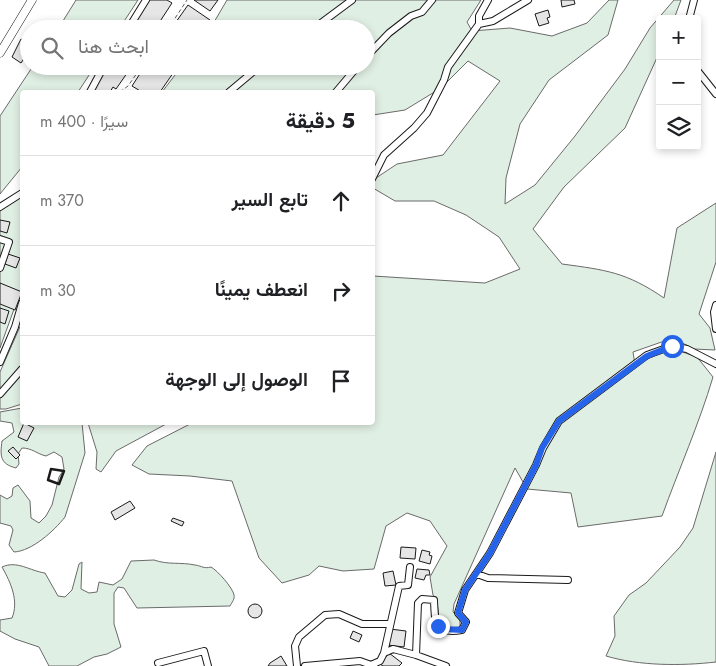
<!DOCTYPE html>
<html lang="ar">
<meta charset="utf-8">
<style>
body{margin:0;font-family:Jost,Vazirmatn,sans-serif;background:#f6f6f6;color:#202124;direction:rtl}
.controls{position:absolute;right:15px;top:15px;display:grid;overflow:hidden;border-radius:5px;box-shadow:0 2px 8px #0003}
.controls button{width:45px;height:45px;display:grid;place-items:center;padding:0;border:0;border-bottom:1px solid #e0e0e0;background:#fff;color:#202124;font:25px sans-serif}
.stop{position:absolute;width:15px;height:15px;margin:-11px;border:4px solid #2563eb;border-radius:50%;background:#fff}
.stop.end{background:#2563eb;border-color:#fff;box-shadow:0 1px 5px #0008}
.list{margin:0;padding:0;list-style:none}
h2{display:flex;justify-content:space-between;align-items:center;height:65px;margin:0;padding:0 20px;font-size:21px}
h2 small{font-size:16px;font-weight:400;color:#757577}
.list li{display:grid;grid-template-columns:32px 1fr auto;gap:15px;align-items:center;box-sizing:border-box;height:90px;padding:0 20px;border-top:1px solid #e0e0e0}
.list b{display:block;font-size:19px;white-space:nowrap}
.list em{font-size:16px;font-style:normal;color:#757577}
.icon{flex:none;width:28px;height:28px;fill:none;stroke:currentColor;stroke-width:2;stroke-linecap:round;stroke-linejoin:round}
.map{position:relative;flex:none;width:716px;height:666px;overflow:hidden;direction:ltr}
.search{position:absolute;background:#fff;box-shadow:0 2px 8px #0003;left:20px;top:20px;width:355px;height:55px;display:flex;align-items:center;gap:12px;box-sizing:border-box;padding:0 18px;border-radius:28px;color:#757577;font-size:19px}
.panel{position:absolute;background:#fff;box-shadow:0 2px 8px #0003;left:20px;top:90px;width:355px;height:335px;border-radius:5px;direction:rtl}
.map>svg:first-child{display:block}
.green{fill:#e0efe3;stroke:#6a6a6a}
.building{fill:#e6e6e6;stroke:#1a1a1a}
.lines{fill:none;stroke-linecap:round;stroke-linejoin:round}
.minor-casing{stroke:#1a1a1a;stroke-width:8}
.tertiary-casing{stroke:#1a1a1a;stroke-width:9}
.path{stroke:#5f5f5f;stroke-width:1;stroke-dasharray:4 2.5;stroke-linecap:butt}
.minor{stroke:#fff;stroke-width:6}
.tertiary{stroke:#fff;stroke-width:8}
.wall{stroke:#1a1a1a;stroke-width:2.5}
.route{stroke:#2563eb;stroke-width:6}
</style>
<div class="map">
<svg width="716" height="666" viewBox="0 0 716 666">
<rect width="100%" height="100%" fill="#fff"/>
<path class="green" d="M76,0H138L119,29H58Z
M227,0H481L467,22L472,31L510,28L552,36L587,23L609,0H618L608,35L549,80L520,124L506,178L505,204L535,185L575,136L625,69L650,28L674,0H681L674,19H660V51L625,128L564,187L533,229L562,264C606,270 626,272 664,298L677,228L716,203V262L699,314L710,328L715,350L694,349L673,338L633,352L635,365L671,348L697,357L713,377C699,424 679,469 662,516L578,527L571,493L527,489L515,468L454,604L453,612L460,619V627L450,629L439,620L437,600L433,595L430,577L447,546L430,521L407,513L386,526L374,569L343,571L319,566L309,575L282,583L259,558L232,481L190,476L149,474L132,465L147,446L192,423L372,422L373,276L485,283L520,269L499,237L466,215L434,201H395L373,188V180L397,164L443,155L500,81L468,61L441,88L405,110L373,115L372,92H162L182,66H366V29H210Z
M33,66H95L78,92H22V167L0,194V116Z
M22,196V287L0,348V211Z
M22,322V404L6,409H0V372Z
M22,408V422L82,423L85,453L65,517C54,531 32,551 14,552L9,545L13,530L11,526L0,523V495L7,499L12,496L13,488L18,485L30,501L31,518L39,523L46,516L52,505L59,477L64,469L62,457L54,452L46,456C37,454 32,448 22,448L18,454L19,464L16,468C0,464 0,456 2,441L14,432L12,423L0,421V412Z
M88,423V422L168,423L116,451L101,472L96,469L97,452Z
M716,452V662C681,666 640,666 606,656L615,636L614,616L629,595L646,583L680,547L693,528Z
M154,560C168,565 181,562 195,565C202,566 204,569 211,567C217,570 233,588 234,595C235,599 232,602 230,606L137,608L124,588L118,587L114,593V624L121,647L107,654L94,657L77,666H49L39,647L15,639L0,631V620L12,618C19,601 11,583 2,567C17,560 30,571 45,573L58,596L65,597L72,590L79,564L82,562L81,589L89,593L97,592L99,582L113,585L122,579L131,561Z"/>
<path class="building" d="M149,0H167L172,3L155,29H139L133,24Z
M194,0H218L210,11Z
M561,0H574L575,4L562,7Z
M188,5L210,20L204,29H171Z
M548,10L550,17L547,18L549,23L539,26L535,14Z
M21,39L29,44V51L21,63L12,57Z
M108,66H132L116,89L113,87L110,92H94L92,91Z
M145,66H178L160,92H142L132,86Z
M0,220L10,222L7,233L0,231Z
M8,254L20,258L16,268L5,264Z
M0,283L22,292L15,310L0,304Z
M0,308L9,311L5,324L0,322Z
M24,423L34,428L27,441L18,437Z
M13,447L20,455L16,459L8,451Z
M130,501L135,508L115,520L111,512Z
M173,518L184,522L182,526L171,521Z
M401,547L416,548L415,559L400,558Z
M422,550L430,552L429,555L432,556L430,564L419,561Z
M417,569L429,570L430,575H426L424,580L415,578Z
M393,571L396,585L385,586L383,573Z
M248 611a7 7 0 1 1 14 0a7 7 0 1 1-14 0Z
M390,629L406,631L404,647L388,645Z
M353,631L362,635L359,642L350,638Z
M389,653L402,663L399,666H383L380,664Z
M281,656L287,666H268L270,663Z"/>
<g class="lines">
<g class="minor-casing">
<path id="minor" d="M689,19L694,0
M479,24L493,21L528,0
M128,29L146,0
M313,29L352,0
M366,57L389,33L411,16L422,12L432,0
M697,70L716,94
M90,92L104,66
M229,92L260,66
M336,92L358,66
M372,179L384,155L414,128L427,113L444,80L448,67L479,24V16L488,0
M0,207L22,193
M0,239L9,242L0,268
M716,305L714,312L716,329
M0,362L15,327L22,303
M0,394L22,369
M477,574L488,578L568,580
M384,653L399,586L408,585L410,567
M416,655L446,666
M158,663L204,651L208,666
M371,665L380,661L384,653L393,649L416,655L418,603L422,599L434,600C435,621 433,635 462,630L466,622L458,613L465,590L490,553L536,465L543,448L559,421L647,355L672,346L687,349L716,364
M297,666L295,646L299,637L325,615L339,614L362,624H389
M305,666L360,661L374,666"/>
</g>
<g class="tertiary-casing">
<path id="tertiary" d="M0,53L32,0"/>
</g>
<path class="path" d="M168,29L187,0
M120,92L128,86L142,66"/>
<use href="#minor" class="minor"/>
<use href="#tertiary" class="tertiary"/>
<path class="wall" d="M51,469L64,471L59,484L48,480Z"/>
</g>
<g class="lines">
<path class="route" d="M438,626L443,629L462,630L466,622L458,613L465,590L490,553L536,465L542,448L559,421L647,356L672,346"/>
</g>
</svg>
<div class="controls">
<button>+</button>
<button>−</button>
<button><svg class="icon" aria-label="layers" viewBox="0 0 24 24"><path d="M12 4l9 5-9 5-9-5zM3 14l9 5 9-5"/></svg></button>
</div>
<div class="stop" style="left:672px;top:346px"></div>
<div class="stop end" style="left:438px;top:626px"></div>
<div class="search"><svg class="icon" aria-label="search" viewBox="0 0 24 24"><circle cx="10" cy="10" r="6"/><path d="M15 15l6 6"/></svg>ابحث هنا</div>
<section class="panel">
<h2>5 دقيقة<small>سيرًا · 400 m</small></h2>
<ul class="list">
<li><svg class="icon" aria-label="ahead" viewBox="0 0 24 24"><path d="M12 20V5M6 11l6-6 6 6"/></svg><div><b>تابع السير</b></div><em>370 m</em></li>
<li><svg class="icon" aria-label="right" viewBox="0 0 24 24"><path d="M7 20v-9h11M14 6l5 5-5 5"/></svg><div><b>انعطف يمينًا</b></div><em>30 m</em></li>
<li><svg class="icon" aria-label="arrive" viewBox="0 0 24 24"><path d="M6 21V4h12l-3 4 3 4H6"/></svg><div><b>الوصول إلى الوجهة</b></div></li>
</ul>
</section>
</div>
